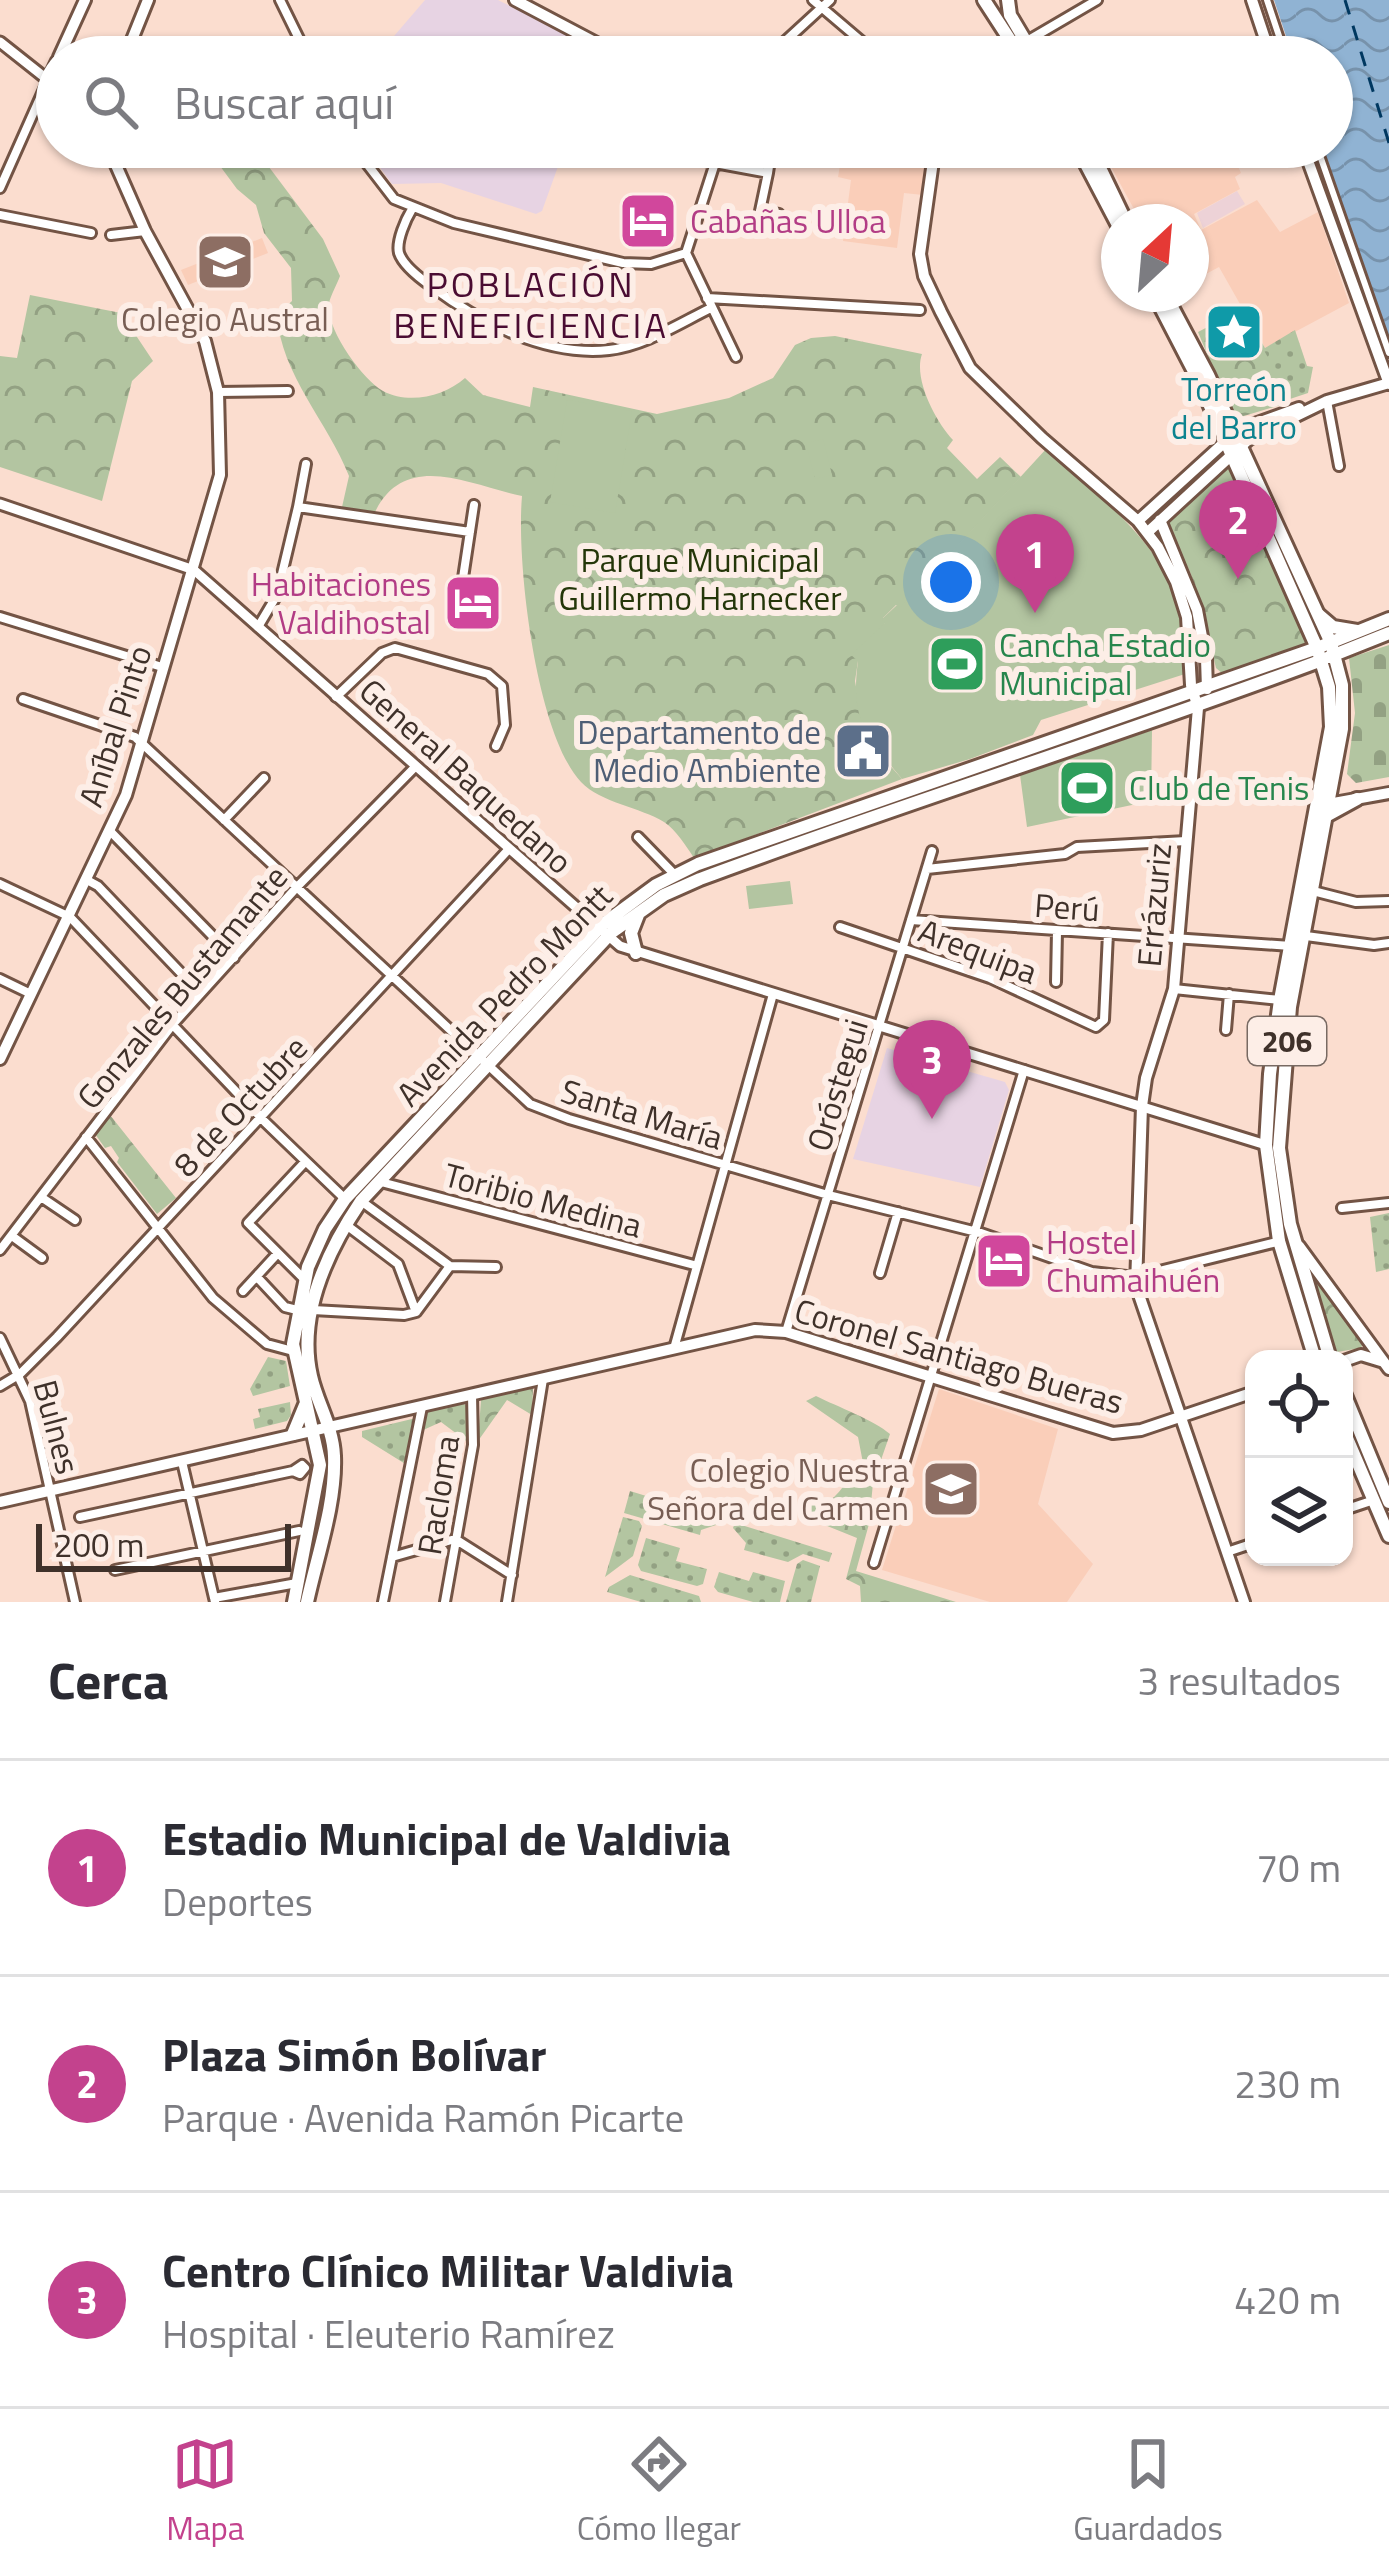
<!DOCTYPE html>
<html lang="es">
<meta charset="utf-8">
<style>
body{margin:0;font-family:"Titillium Web",sans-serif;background:#f7f7f7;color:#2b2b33}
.controls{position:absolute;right:36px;bottom:36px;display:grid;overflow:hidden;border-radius:24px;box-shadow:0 3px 9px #0004}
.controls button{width:108px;height:108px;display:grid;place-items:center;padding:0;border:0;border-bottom:3px solid #e1e1e2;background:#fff;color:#2b2b33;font:60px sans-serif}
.compass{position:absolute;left:1101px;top:204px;width:108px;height:108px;border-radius:50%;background:#fff;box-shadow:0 3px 9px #0004;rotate:26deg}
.scale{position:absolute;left:36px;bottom:30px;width:255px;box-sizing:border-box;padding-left:12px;border:6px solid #3f312a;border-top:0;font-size:33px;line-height:42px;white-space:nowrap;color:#3f312a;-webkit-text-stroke:9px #fdeee7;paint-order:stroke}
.you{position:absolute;left:951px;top:582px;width:42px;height:42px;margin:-30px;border:9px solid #fff;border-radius:50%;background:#1a73e8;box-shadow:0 0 0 18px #1a73e833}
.badge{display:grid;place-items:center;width:78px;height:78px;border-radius:50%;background:#c3428d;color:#fff;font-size:39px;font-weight:700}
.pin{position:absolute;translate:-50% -99px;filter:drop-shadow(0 3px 6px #0008)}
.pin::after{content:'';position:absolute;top:63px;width:42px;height:36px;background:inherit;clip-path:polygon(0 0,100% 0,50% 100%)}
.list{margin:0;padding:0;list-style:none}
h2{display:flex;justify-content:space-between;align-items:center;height:156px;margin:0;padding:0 48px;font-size:51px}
h2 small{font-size:39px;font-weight:400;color:#7c7c81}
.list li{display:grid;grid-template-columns:78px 1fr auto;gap:36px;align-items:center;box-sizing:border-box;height:216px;padding:0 48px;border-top:3px solid #e1e1e2}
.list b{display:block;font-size:45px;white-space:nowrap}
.list p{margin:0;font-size:39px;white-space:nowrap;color:#7c7c81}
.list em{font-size:39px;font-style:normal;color:#7c7c81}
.icon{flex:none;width:66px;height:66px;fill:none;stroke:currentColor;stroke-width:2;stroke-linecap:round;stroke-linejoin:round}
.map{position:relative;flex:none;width:1389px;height:1602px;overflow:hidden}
.search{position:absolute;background:#fff;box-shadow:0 3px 9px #0004;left:36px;right:36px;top:36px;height:132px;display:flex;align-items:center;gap:30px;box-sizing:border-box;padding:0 42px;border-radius:66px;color:#7c7c81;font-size:45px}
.sheet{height:804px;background:#fff}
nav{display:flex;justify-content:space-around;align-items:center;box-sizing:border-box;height:168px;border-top:3px solid #e1e1e2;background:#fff;font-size:33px;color:#7c7c81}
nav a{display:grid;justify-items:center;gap:6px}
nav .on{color:#c3428d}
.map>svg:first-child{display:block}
.commercial{fill:#edd2d7}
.built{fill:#faceb9}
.medical{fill:#e7d3e3}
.grass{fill:url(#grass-dots)}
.forest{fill:url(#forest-crowns)}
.cemetery{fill:url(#cemetery-stones)}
.garden{fill:#b3c5a1}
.water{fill:url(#water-waves)}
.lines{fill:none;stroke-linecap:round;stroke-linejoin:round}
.ferry{stroke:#003860;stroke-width:3;stroke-dasharray:15 12;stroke-linecap:butt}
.pedestrian-casing{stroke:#735445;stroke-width:12}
.minor-casing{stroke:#735445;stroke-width:14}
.tertiary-casing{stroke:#735445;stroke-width:15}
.secondary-casing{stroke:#735445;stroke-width:16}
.primary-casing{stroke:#735445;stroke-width:18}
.trunk-casing{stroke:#735445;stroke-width:18}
.pedestrian{stroke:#fff;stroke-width:6}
.minor{stroke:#fff;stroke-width:8}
.tertiary{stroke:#fff;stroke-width:9}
.secondary{stroke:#fff;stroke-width:10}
.primary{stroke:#fff;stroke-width:12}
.trunk{stroke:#fff;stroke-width:12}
.labels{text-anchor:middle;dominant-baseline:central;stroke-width:12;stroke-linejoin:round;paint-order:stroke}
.shield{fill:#fdeee7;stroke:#786a63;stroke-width:3}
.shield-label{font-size:30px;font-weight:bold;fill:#3f312a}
.hotel-label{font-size:33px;fill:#b23c85;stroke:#fdeee7;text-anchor:start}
.education-label{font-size:33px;fill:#785e54;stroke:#fdeee7}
.culture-label{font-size:33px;fill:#0d838f;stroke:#fdeee7}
.park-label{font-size:33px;fill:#243609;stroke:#fdeee7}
.leisure-label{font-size:33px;fill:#27864d;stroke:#fdeee7;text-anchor:start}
.street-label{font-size:33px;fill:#3f312a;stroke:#fdeee7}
.service-label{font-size:33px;fill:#4e5e75;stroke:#fdeee7;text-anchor:end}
.neighbourhood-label{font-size:36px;letter-spacing:3px;fill:#4a0c32;stroke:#fdeee7}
</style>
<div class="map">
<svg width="1389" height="1602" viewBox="0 0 1389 1602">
<defs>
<pattern id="grass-dots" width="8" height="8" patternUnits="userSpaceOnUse" patternTransform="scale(3)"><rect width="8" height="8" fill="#b3c5a1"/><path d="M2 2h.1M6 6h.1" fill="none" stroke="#93a183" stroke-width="1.8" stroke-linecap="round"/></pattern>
<pattern id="forest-crowns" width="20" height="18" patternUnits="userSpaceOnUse" patternTransform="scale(3)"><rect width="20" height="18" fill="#b3c5a1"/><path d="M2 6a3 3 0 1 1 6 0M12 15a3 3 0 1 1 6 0" fill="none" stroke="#93a183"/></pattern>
<pattern id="cemetery-stones" width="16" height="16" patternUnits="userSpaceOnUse" patternTransform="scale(3)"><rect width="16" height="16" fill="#b3c5a1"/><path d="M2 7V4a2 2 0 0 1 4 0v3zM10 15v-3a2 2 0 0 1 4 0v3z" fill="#93a183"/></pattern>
<pattern id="water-waves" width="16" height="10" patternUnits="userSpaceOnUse" patternTransform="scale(3)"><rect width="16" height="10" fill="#90b3d3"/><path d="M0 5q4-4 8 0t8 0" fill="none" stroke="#7792ab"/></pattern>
</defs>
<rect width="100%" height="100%" fill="#fbddcf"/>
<path class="commercial" d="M1237,191L1245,204L1203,228L1197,213Z"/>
<path class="built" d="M843,147H931L923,195L904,193L897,248L843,241L851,180L838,177Z
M1136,147H1247L1233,155L1241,173L1235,177L1240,189L1194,214L1201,230L1257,200L1280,232L1318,212L1349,303L1265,348L1219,267L1191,282V222H1141L1110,165Z
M262,238L268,253L188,285L181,270Z
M939,1389L1058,1429L1038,1504L1093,1564L1067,1602H990L882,1570Z"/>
<path class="medical" d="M425,0H498L602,52L600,57H376Z
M365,147H565L542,211L536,214L441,183L392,184Z
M887,1048L1005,1082L1009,1090L980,1187L853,1159Z"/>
<path class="grass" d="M1242,309L1265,348L1295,330L1307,366L1313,367L1308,393L1290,399L1268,387Z
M1389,1213V1269L1376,1272L1370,1217Z
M268,1357L286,1361L290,1386L253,1396L250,1389Z
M290,1402L291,1415L287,1421L255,1429L253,1419L260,1417L258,1409Z
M464,1404L469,1407V1443L441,1422L421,1431L426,1411Z
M416,1418L407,1465L362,1437V1431Z
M630,1491L721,1519L719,1524L701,1530L700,1535L624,1513Z
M623,1517L639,1521L642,1526L633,1556L605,1577Z
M735,1523L832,1553L829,1562L803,1554L788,1562L744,1550L746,1543L733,1528Z
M646,1538L680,1548L676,1561L707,1569L703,1584L697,1586L641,1571L638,1565Z
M803,1560L820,1566L811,1602H786L797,1564Z
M719,1572L749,1581L753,1572L785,1581L780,1602H753L718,1592L714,1587Z
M630,1575L699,1596L701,1602H641L607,1592L609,1587Z"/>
<path class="forest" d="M206,147H244L266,163L323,239L340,276C337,284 331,295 329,303C325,328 362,379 383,391C409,405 445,396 465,378L483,395L530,407L533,387L657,414L729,398L773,378L795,345L811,338L835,336L922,354C913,379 936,422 953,440L947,448L977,479L1000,457L1021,477L901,608L896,605L883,618L886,622L858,661L855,681L865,737L902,779L694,858C686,846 676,830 664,822C640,807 601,803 581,782C536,734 516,562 522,496C471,486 406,449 375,512L342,507L349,476C328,422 281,375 277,315L292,301L291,268L264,233L256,205L237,189Z
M30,295L121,313L153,361L132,381L102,501L0,467V356L17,358Z
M1242,309L1290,399L1287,403L1234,419L1198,332Z
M1226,466H1232L1307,637L1304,645L1224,675L1216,668C1208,636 1202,603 1190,572C1182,553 1166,540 1165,520Z
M110,1115L176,1198L157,1214L117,1162L119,1158L111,1146L105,1148L95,1134Z
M1305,1263L1364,1341L1361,1348L1337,1352Z
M533,1388L532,1415L507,1400L478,1441L481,1400Z
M816,1396C838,1407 874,1420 890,1434L873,1483L869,1524L856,1571L956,1602H861L860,1586L846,1579L857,1538L800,1515L810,1494L829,1501C845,1490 848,1474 863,1463L858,1437L806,1401Z"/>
<path class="cemetery" d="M1389,645V777L1356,783L1347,774L1355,713L1349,658Z"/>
<path class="garden" d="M567,400L632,411L615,513L550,502Z
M823,439L832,475L815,479L806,443Z
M1047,448C1101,498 1172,551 1186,626C1189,641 1186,659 1185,674L1041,720L1033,735L970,759L902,779C866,735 850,721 858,661L851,655L885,623L882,619L897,605L901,607Z
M1152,730L1151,801L1027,827L1020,775Z
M790,881L793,904L749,909L746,886Z"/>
<path class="water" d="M1274,0H1389V343L1323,147H1332V57H1293Z"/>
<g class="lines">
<path class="ferry" d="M1345,0L1389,143"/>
<g class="pedestrian-casing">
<path id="pedestrian" d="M1267,0L1286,57
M1317,147L1389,353"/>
</g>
<g class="minor-casing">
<path id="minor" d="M280,0L308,57
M813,0L880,57
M1027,41L1097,0
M768,57L830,0
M354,147L394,199L454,223L623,263L651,264L686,253L715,163L768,173L772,147
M681,156L714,163
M768,173L760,211L779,214
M0,188L48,80
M412,209C406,219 396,241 399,253C403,265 421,279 431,286C479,322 546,357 609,350C645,346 680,323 711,308
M0,215L91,233
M111,235L145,231
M686,253L736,357
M707,298L920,310
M218,392L288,391
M1327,401L1339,466
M306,464L298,507L470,532
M458,611L474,505
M0,617L162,667
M258,627L277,595L298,507
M336,697L382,653L395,648L488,674L502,686L505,725L496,746
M23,699L135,737L530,1104L569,1119L828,1195L981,1233L1092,1272L1135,1277L1281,1241
M224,820L264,778
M110,831L234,958
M638,837L674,874
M927,869L1065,854L1077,847L1186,841
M87,880L98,886L200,993
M0,884L70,917L265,1122L344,1198
M1313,891L1356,902L1389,901
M911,920L1291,946
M840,927L990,978L1096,1027L1104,1020L1108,933
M1306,936L1374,945L1389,943
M0,979L31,994
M1056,982L1057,931
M1174,989L1280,1000
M1226,1030L1229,994
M86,1137L213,1298L267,1344L293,1351
M381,1182L694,1265
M41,1197L75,1220
M1342,1208L1389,1203
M345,1224L398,1264L416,1312
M12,1236L42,1258
M0,1250L173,1024L296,888L415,767
M450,1266L496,1267
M880,1273L898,1212
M257,1277L285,1307L297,1310
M305,1280L248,1223L305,1162
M243,1291L277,1254
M313,1310L404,1315L416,1312L450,1266L361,1201
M786,1332L932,851
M0,1338L30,1401L75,1602
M675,1345L773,994
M0,1386L20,1374L57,1337L508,850
M183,1466L215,1602
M1344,1510L1374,1500
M80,1517L293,1471L302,1465L305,1468L300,1474L293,1471
M1227,1552L1254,1543
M392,1557L455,1539L512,1575
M874,1563L1024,1070
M115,1570L299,1531
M214,1598L297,1583
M383,1602L422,1407
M445,1602L473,1445L472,1395
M507,1602L543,1379"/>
</g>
<g class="tertiary-casing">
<path id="tertiary" d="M0,42L48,80
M0,504L194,570L620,946L1266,1145"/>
</g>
<g class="secondary-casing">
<path id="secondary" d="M515,0L623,57
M1252,0L1271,57
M59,57L85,0
M125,57L148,0
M57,61L48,80L57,86
M935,147L920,254L924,276L941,312L970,368L1042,438L1138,521L1158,547L1176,582L1187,617L1191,685L1198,708L1174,989L1146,1078L1142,1106L1136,1286L1244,1602
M1303,147L1389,384
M1160,520L1197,610L1206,658L1207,689
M1138,521L1238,430L1299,408
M1148,532L1249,439L1327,401L1389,383
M1328,804L1389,793
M0,1059L126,795L220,475L218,392L205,341L145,231L108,147
M1299,1246L1389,1369
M1344,1361L1361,1355L1384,1362
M0,1502L755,1330L786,1332L1113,1433L1141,1430L1254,1392"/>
</g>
<g class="primary-casing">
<path id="primary" d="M984,0L1021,57
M1008,0L1010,15L1035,57
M1077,147L1119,227
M1090,147L1126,222
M1165,294L1208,375L1331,643
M636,953L631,933L638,915
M293,1434L305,1405
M294,1602L320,1465L293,1344L308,1267L325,1229L345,1199L603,924L656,885L698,864L1317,648L1199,381L1154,294
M307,1602C317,1556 336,1503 334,1456C333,1427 317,1403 311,1376C297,1315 328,1250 361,1201L612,932L664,895L700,879C906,802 1117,737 1322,660"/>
</g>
<g class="trunk-casing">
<path id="trunk" d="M1319,615L1333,627L1357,631
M1329,657L1389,633
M1326,816L1357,799
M1315,1359L1279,1241L1266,1145L1270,1074L1280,1000L1331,727L1329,687L1317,648L1389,619
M1330,1359L1290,1224L1279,1148L1290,1007L1342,729V685L1331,643
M1344,1393L1389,1502
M1344,1431L1389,1536"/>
</g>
<use href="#pedestrian" class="pedestrian"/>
<use href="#minor" class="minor"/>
<use href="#tertiary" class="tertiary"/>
<use href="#secondary" class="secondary"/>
<use href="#primary" class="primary"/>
<use href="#trunk" class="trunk"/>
</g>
<defs>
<g id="hotel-square" transform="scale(3)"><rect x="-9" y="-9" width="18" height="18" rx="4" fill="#d1479c" stroke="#fdeee7"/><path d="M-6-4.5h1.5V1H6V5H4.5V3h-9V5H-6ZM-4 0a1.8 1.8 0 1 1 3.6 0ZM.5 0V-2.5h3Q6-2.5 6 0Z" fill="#fff"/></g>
<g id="school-square" transform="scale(3)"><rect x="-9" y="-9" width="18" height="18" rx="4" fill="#8d6e63" stroke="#fdeee7"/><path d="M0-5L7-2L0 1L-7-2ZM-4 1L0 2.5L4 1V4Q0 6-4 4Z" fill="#fff"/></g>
<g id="sight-square" transform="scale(3)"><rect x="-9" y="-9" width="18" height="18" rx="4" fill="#0f9aa8" stroke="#fdeee7"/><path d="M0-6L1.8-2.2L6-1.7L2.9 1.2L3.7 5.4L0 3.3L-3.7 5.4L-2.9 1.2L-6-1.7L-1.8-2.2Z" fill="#fff"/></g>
<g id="stadium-square" transform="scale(3)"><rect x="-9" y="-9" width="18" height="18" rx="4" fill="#2e9e5b" stroke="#fdeee7"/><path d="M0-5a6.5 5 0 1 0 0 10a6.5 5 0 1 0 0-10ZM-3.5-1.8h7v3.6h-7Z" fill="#fff"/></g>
<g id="civic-square" transform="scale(3)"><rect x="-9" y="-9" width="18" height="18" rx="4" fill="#5c6f8a" stroke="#fdeee7"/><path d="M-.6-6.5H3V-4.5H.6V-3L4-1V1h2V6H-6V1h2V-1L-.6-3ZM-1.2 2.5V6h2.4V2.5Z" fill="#fff"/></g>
</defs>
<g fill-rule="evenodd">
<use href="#hotel-square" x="648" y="221"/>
<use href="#school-square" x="225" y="262"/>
<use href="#sight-square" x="1234" y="332"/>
<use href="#hotel-square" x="473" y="603"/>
<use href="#stadium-square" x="957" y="664"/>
<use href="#civic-square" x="863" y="751"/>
<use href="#stadium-square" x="1087" y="788"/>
<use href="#hotel-square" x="1004" y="1261"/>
<use href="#school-square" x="951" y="1489"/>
</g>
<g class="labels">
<rect class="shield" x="1248" y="1017" width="78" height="48" rx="9"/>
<g class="shield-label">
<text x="1287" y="1041">206</text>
</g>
<g class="hotel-label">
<text x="690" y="221">Cabañas Ulloa</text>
<text x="431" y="584" text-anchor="end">Habitaciones<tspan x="431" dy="38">Valdihostal</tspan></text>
<text x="1046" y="1242">Hostel<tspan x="1046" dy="38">Chumaihuén</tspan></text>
</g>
<g class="education-label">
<text x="225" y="319">Colegio Austral</text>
<text x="909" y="1470" text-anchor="end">Colegio Nuestra<tspan x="909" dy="38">Señora del Carmen</tspan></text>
</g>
<g class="culture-label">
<text x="1234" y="389">Torreón<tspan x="1234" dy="38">del Barro</tspan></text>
</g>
<g class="park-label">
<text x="700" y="560">Parque Municipal<tspan x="700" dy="38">Guillermo Harnecker</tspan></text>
</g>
<g class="leisure-label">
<text x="999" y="645">Cancha Estadio<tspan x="999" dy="38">Municipal</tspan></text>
<text x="1129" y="788">Club de Tenis</text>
</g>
<g class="street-label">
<text transform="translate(115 726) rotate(-72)">Aníbal Pinto</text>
<text transform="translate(466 776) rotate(42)">General Baquedano</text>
<text transform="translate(1154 905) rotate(-85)">Errázuriz</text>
<text transform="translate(1067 907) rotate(4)">Perú</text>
<text transform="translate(978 951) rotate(21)">Arequipa</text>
<text transform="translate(182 987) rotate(-50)">Gonzales Bustamante</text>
<text transform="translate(504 995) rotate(-46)">Avenida Pedro Montt</text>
<text transform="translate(837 1085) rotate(-73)">Oróstegui</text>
<text transform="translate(240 1106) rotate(-47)">8 de Octubre</text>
<text transform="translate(642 1114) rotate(17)">Santa María</text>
<text transform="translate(543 1200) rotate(15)">Toribio Medina</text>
<text transform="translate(959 1356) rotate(16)">Coronel Santiago Bueras</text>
<text transform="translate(57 1427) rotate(75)">Bulnes</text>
<text transform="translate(438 1495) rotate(-81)">Racloma</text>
</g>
<g class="service-label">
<text x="821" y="732">Departamento de<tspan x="821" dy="38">Medio Ambiente</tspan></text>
</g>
<g class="neighbourhood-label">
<text x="531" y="283">POBLACIÓN<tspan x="531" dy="41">BENEFICIENCIA</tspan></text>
</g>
</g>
</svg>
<div class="controls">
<button><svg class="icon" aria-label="locate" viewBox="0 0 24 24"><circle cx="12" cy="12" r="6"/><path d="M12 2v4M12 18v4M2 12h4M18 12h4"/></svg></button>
<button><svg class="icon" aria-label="layers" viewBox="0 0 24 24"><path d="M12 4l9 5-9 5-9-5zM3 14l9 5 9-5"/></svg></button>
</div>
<svg class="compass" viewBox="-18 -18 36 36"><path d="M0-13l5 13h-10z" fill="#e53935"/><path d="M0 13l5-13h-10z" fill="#7c7c81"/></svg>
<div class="scale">200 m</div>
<div class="you"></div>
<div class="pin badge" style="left:1035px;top:613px">1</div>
<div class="pin badge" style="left:1238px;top:579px">2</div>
<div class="pin badge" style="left:932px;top:1119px">3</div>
<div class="search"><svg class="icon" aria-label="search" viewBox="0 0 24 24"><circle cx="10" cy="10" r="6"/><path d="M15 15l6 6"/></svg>Buscar aquí</div>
</div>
<section class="sheet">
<h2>Cerca<small>3 resultados</small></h2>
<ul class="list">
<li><span class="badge">1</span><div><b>Estadio Municipal de Valdivia</b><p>Deportes</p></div><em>70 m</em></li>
<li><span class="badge">2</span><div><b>Plaza Simón Bolívar</b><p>Parque · Avenida Ramón Picarte</p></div><em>230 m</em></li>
<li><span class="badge">3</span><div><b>Centro Clínico Militar Valdivia</b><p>Hospital · Eleuterio Ramírez</p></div><em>420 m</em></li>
</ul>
</section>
<nav>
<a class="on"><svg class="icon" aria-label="map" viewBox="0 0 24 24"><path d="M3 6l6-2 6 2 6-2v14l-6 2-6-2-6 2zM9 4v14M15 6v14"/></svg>Mapa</a>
<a><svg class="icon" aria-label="directions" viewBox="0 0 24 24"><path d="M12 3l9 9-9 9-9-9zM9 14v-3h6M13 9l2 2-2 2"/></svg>Cómo llegar</a>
<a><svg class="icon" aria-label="saved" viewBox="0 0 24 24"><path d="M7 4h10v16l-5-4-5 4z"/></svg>Guardados</a>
</nav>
